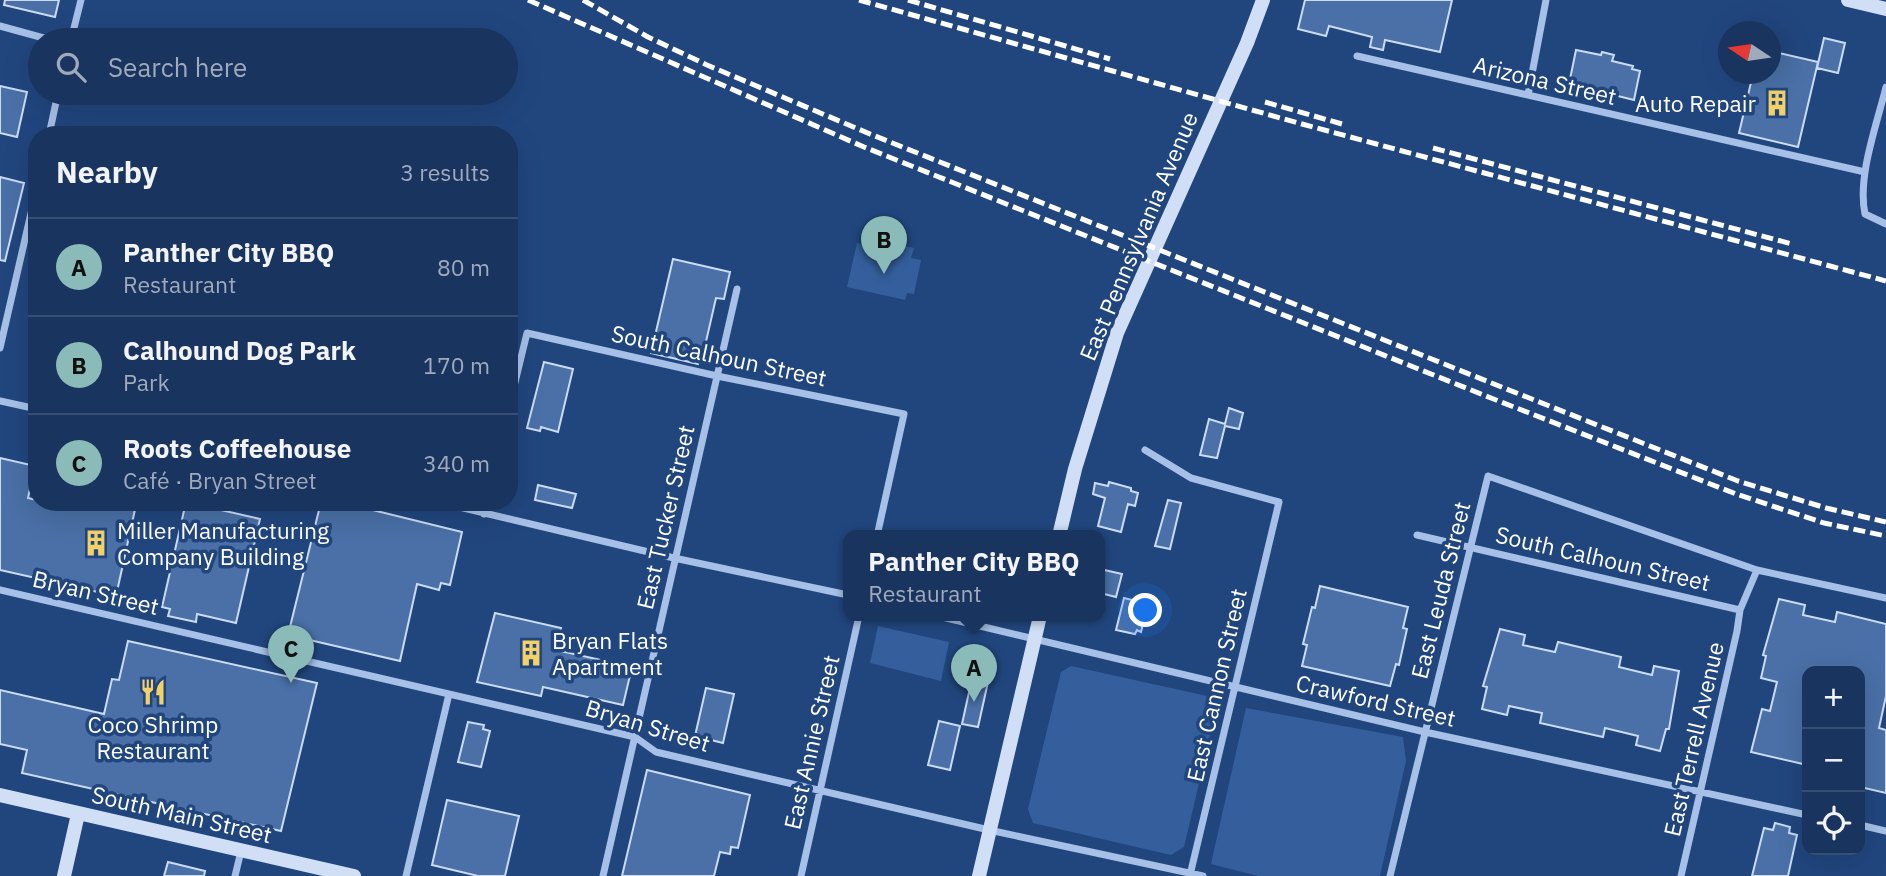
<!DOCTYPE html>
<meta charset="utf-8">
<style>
body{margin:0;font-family:"IBM Plex Sans",sans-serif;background:#223c64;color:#f1f3f6}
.controls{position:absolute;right:21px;bottom:21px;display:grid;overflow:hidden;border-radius:14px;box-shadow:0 7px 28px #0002}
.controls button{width:63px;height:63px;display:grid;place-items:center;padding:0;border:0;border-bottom:2px solid #374f73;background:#19345e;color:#f1f3f6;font:35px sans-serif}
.compass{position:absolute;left:1718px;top:21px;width:63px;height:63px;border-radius:50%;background:#19345e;box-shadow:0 7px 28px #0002;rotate:283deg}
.you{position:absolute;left:1146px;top:611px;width:24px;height:24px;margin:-18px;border:5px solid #fff;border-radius:50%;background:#1a73e8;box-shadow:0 0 0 10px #1a73e833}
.badge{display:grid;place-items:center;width:46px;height:46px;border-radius:50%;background:#8bbbb9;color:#111;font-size:23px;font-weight:700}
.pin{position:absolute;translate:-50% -58px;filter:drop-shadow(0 2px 4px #0008)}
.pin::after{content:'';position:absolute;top:37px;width:24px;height:21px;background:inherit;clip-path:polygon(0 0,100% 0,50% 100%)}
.popup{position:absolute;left:843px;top:530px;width:262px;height:91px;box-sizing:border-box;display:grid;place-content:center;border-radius:14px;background:#19345e;filter:drop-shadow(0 2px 5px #0005);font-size:23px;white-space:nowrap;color:#9faabc}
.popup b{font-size:26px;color:#f1f3f6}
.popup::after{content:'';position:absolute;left:50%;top:100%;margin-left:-14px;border:14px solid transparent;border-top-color:#19345e}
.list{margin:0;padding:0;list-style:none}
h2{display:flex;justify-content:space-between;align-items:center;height:91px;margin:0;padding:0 28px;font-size:30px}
h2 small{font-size:23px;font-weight:400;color:#9faabc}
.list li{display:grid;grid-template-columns:46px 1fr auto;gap:21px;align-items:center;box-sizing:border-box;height:98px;padding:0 28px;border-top:2px solid #374f73}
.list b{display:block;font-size:26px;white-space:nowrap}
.list p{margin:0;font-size:23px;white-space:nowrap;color:#9faabc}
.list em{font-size:23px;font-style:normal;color:#9faabc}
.icon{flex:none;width:38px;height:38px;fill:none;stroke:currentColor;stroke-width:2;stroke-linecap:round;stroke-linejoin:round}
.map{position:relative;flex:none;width:1886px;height:876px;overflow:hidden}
.search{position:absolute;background:#19345e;box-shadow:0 7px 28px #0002;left:28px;top:28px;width:490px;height:77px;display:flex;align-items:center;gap:18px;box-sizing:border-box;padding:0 24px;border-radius:38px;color:#9faabc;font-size:26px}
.panel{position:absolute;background:#19345e;box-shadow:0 7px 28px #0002;left:28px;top:126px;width:490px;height:385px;border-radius:28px}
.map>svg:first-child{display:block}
.green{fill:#345f9c}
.building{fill:#4a70a7;stroke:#c9dbf5;stroke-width:2}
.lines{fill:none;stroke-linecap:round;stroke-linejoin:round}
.street{stroke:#a6c0e7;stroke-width:7}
.secondary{stroke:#d0dff6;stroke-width:14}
.rail{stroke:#fff;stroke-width:5;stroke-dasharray:12 5;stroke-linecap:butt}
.labels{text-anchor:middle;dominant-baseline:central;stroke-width:7;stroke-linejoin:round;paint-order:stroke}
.street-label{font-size:23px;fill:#fff;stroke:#21467e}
.poi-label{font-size:23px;fill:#fff;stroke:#21467e;text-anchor:start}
</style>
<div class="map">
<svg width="1886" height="876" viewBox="0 0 1886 876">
<rect width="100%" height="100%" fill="#21467e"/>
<path class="green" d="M869,238L914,248L911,258L921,260L914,294L907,293L905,300L847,287L857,243L867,245Z
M878,626L949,642L941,681L870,663Z
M1071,666L1207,696L1217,707L1184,847L1171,855L1033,823L1028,809L1061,672Z
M1246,708L1403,737L1406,761L1380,876H1258L1211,864Z"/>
<path class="building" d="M5,0H59L55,17L4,5Z
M1305,0H1452L1440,52L1385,40L1383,50L1370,47L1372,37L1329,26L1326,36L1298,29Z
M1824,38L1845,43L1838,73L1817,68Z
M1576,50L1601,55L1602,52L1614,55L1612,61L1633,66L1632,69L1640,71L1634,100L1569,84Z
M1770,51L1818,62L1798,147L1739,133L1753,74H1770Z
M0,86L27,92L17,137L0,133Z
M0,177L24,183L5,261L0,260Z
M673,259L730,272L724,299L716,298L702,359L699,358L698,364L651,353Z
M544,362L573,369L558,432L541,427L540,431L527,428Z
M1229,408L1243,413L1239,429L1225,426L1217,458L1200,455L1209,419L1225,424Z
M0,458L35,466L28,498L37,500V502L72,508L74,502H126L136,505L116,596L0,570Z
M1109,482L1131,488V491L1138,493L1135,506L1128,504L1121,532L1098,526L1105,498L1093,494L1095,483L1108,486Z
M538,485L576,494L572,508L535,500Z
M1168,500L1181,503L1170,549L1155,546Z
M186,502L260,519L236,623L197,614L196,622L168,616L170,609L162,607Z
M321,502H340L462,532L450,585L441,583L439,590L417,584L400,661L288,635Z
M1100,569L1122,574L1116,597L1100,593Z
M1320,586L1408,607L1403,628L1407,629L1399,665L1396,664L1390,686L1302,666L1307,645L1303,644L1312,607L1315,608Z
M1124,598L1148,604L1141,632L1137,630L1135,634L1116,630Z
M1779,599L1805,605L1803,615L1835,622L1837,612L1886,624V696L1879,728L1886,730V793L1860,787V671H1807V744L1803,764L1751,752L1762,709L1770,711L1777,682L1761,678L1766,656L1763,655Z
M495,613L561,628L556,650L632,667L623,705L543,687L541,696L477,682Z
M1500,629L1525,635L1523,645L1555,652L1558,642L1621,657L1619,667L1652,675L1654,666L1679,671L1669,729H1666L1660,751L1636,745L1638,736L1605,728L1603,737L1540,723L1542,713L1509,706L1507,715L1482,709L1487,687L1483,686Z
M128,641L317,683L281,831L22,773L27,750L0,744V690L104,714L112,679L119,680Z
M971,659L992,664L978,727L962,724L973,674L967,673Z
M706,688L734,694L723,743L695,736Z
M939,721L960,726L950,770L928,765Z
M468,722L484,725L483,729L490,731L481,767L458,762Z
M647,770L750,795L738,848L731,847L730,854L720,852L714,876H622Z
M447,800L519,816L505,876H478L432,865Z
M1775,823L1790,827L1789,833L1797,835L1788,876H1752L1764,828L1773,830Z
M168,862L205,871L204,876H164Z"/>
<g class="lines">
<path class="street" d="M0,26L51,40
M71,40L81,0
M1357,56L1865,172
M1886,87C1877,124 1857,177 1865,214L1886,224
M1528,95L1546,0
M49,135L58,93
M0,348L37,187
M0,401L37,409
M509,407L527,333L717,376L904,414L877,536
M1145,450L1191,478L1279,502L1190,875
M438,502L674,558L848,595
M484,514L487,502
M1417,535L1740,610
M0,590L635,737L656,752L989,830L1203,876
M938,616L1425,732L1807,815
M1860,825L1886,831
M235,876L241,851
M406,876L449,694
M603,876L737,289
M801,876L859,616
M1390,876L1488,476L1757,570L1886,598
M1681,876L1737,631L1740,610L1757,570"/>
<path class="secondary" d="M1848,0L1886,9
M1059,536L1075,469L1117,333L1247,43L1263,0
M0,795L354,876
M64,876L78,814
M979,876L1040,616"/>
<path class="rail" d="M528,0L864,147L1491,398L1736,494L1824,523L1886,536
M583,0L648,37L707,65L870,134L1494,384L1738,481L1826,508L1886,522
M859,0L1302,124L1886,281
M908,0L1110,59
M1265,102L1342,124
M1433,148L1792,244"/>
</g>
<defs>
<g id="building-bare" transform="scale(2.1)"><path d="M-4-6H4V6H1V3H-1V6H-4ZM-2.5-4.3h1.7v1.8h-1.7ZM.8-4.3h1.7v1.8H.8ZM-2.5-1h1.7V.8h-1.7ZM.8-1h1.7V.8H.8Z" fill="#f3d168" stroke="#21467e" stroke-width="2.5" paint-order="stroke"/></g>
<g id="restaurant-bare" transform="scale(2.1)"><path d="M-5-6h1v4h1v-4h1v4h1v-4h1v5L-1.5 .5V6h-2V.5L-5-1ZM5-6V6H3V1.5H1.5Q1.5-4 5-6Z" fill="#f3d168" stroke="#21467e" stroke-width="2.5" paint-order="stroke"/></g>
</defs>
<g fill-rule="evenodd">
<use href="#building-bare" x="1777" y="103"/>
<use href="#building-bare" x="96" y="543"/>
<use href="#building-bare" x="531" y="653"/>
<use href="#restaurant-bare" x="153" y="692"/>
</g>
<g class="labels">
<g class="street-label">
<text transform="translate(1545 80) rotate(13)">Arizona Street</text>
<text transform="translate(1138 236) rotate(-67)">East Pennsylvania Avenue</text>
<text transform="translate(719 355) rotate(12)">South Calhoun Street</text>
<text transform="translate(665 517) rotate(-77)">East Tucker Street</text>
<text transform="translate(1603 558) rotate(13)">South Calhoun Street</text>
<text transform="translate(1440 590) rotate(-76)">East Leuda Street</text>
<text transform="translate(96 592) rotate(13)">Bryan Street</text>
<text transform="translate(1216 685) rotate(-77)">East Cannon Street</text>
<text transform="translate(1376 700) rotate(13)">Crawford Street</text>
<text transform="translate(648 725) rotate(17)">Bryan Street</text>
<text transform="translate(1693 739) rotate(-77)">East Terrell Avenue</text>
<text transform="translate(811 742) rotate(-77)">East Annie Street</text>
<text transform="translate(182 814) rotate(13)">South Main Street</text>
</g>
<g class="poi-label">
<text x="1756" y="103" text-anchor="end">Auto Repair</text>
<text x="117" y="530">Miller Manufacturing<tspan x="117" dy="26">Company Building</tspan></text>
<text x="552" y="640">Bryan Flats<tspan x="552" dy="26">Apartment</tspan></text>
<text x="153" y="724" text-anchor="middle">Coco Shrimp<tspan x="153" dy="26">Restaurant</tspan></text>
</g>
</g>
</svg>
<div class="controls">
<button>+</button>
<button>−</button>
<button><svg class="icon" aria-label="locate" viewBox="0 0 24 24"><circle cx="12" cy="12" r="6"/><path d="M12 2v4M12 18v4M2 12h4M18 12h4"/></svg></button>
</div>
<svg class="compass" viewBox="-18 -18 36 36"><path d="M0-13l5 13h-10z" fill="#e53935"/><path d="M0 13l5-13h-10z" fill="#9faabc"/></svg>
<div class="you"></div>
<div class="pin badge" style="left:974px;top:702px">A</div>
<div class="popup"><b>Panther City BBQ</b>Restaurant</div>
<div class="pin badge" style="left:884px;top:274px">B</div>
<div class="pin badge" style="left:291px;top:683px">C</div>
<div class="search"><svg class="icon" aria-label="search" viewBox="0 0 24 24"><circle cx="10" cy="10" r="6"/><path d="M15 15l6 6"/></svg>Search here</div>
<section class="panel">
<h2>Nearby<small>3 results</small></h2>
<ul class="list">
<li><span class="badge">A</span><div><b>Panther City BBQ</b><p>Restaurant</p></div><em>80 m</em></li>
<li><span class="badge">B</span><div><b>Calhound Dog Park</b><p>Park</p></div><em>170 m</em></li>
<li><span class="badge">C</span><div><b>Roots Coffeehouse</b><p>Café · Bryan Street</p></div><em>340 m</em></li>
</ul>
</section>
</div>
